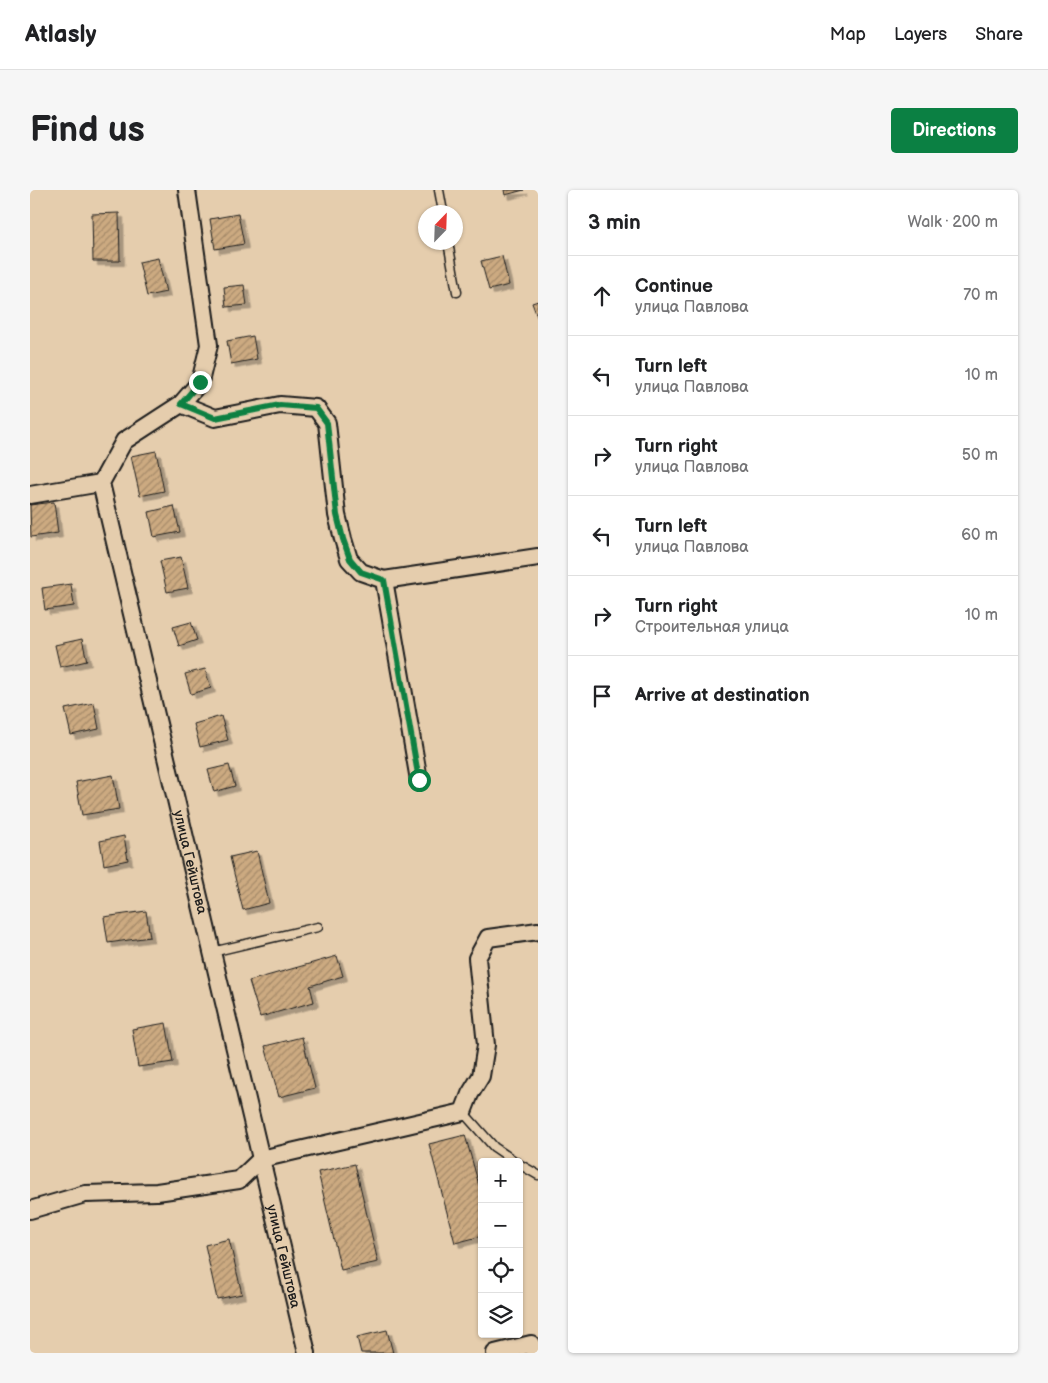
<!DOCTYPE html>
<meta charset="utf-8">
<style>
body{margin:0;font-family:"Balsamiq Sans",sans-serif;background:#f6f6f6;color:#202124}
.controls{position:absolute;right:15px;bottom:15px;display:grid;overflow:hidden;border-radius:5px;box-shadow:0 1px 4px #0004}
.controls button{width:45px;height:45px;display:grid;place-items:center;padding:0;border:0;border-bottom:1px solid #e0e0e0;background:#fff;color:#202124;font:25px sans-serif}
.compass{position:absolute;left:388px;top:15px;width:45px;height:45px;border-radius:50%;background:#fff;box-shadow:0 1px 4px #0004;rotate:23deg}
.stop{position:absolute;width:15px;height:15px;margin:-11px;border:4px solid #0b8043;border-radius:50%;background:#fff}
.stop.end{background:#0b8043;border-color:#fff;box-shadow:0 1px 5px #0008}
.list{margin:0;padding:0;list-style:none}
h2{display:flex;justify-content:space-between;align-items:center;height:65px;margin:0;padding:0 20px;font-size:21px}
h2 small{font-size:16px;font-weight:400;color:#757577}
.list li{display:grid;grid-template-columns:32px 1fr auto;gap:15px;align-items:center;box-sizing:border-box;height:80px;padding:0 20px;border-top:1px solid #e0e0e0}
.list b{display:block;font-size:19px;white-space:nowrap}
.list p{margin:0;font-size:16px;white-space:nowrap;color:#757577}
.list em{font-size:16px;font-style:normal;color:#757577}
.icon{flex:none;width:28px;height:28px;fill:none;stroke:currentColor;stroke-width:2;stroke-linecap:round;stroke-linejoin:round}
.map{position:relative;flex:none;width:508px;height:1163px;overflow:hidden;border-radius:5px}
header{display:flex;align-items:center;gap:30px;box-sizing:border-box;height:70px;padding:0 25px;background:#fff;border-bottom:1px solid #e0e0e0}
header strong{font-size:24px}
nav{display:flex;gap:28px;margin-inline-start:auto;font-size:18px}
.intro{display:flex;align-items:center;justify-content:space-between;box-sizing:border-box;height:120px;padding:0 30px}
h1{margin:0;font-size:35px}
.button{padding:12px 22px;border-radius:5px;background:#0b8043;color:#fff;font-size:18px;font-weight:700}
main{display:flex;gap:30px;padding:0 30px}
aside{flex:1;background:#fff;border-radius:5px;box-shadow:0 1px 4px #0004}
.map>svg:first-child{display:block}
.building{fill:url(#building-hatch);stroke:#1c1c1c;filter:url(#shadow)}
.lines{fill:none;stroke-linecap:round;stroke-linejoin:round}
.service-casing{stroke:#1c1c1c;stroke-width:11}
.minor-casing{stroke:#1c1c1c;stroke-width:20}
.service{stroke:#e5cdad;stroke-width:8}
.minor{stroke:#e5cdad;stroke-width:16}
.route{stroke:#0b8043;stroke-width:6}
.labels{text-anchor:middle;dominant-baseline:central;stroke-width:4.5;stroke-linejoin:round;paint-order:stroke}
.street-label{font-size:14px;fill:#1c1c1c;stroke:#e5cdad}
</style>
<header>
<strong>Atlasly</strong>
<nav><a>Map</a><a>Layers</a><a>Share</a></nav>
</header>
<div class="intro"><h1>Find us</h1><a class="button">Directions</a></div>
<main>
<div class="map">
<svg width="508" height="1163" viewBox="0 0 508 1163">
<defs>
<pattern id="building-hatch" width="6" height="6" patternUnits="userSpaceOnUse" patternTransform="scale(1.25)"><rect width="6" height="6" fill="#ccaa81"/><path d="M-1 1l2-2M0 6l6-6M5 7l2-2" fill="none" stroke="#a58a69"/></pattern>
<filter id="shadow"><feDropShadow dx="4.5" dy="4.5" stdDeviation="0" flood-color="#0004"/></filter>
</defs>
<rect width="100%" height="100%" fill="#e5cdad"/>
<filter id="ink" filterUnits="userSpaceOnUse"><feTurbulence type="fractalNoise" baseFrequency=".02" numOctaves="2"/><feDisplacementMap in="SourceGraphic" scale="10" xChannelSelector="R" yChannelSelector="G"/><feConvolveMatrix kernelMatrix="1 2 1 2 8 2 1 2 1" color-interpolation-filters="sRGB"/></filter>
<g filter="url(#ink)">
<path class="building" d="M474,0H494L475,5Z
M89,23L90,71H63L62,24Z
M208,24L214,54L185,59L180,29Z
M472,66L479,95L459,100L451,71Z
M128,68L136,102L117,106L109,72Z
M214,95L217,115L196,117L194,97Z
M508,111V129L502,113Z
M223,146L227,169L201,174L197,151Z
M126,261L134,301L110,306L101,266Z
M24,312L28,343L1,347L0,315Z
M144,316L150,342L124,347L119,322Z
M151,367L158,398L137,402L130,371Z
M41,394L44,416L15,420L12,398Z
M161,432L167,450L149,456L143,437Z
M52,449L57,471L30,477L25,455Z
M175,479L181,498L161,504L155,484Z
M64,513L69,539L41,545L35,519Z
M191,526L198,550L170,557L164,534Z
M199,575L205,596L184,602L178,580Z
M83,585L89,619L52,625L46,592Z
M94,646L98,670L74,675L70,651Z
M227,661L239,713L213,720L200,667Z
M116,721L120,747L78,753L74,727Z
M307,766L313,786L280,796L284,812L230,827L219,791Z
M136,833L143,872L108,877L102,839Z
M272,847L285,898L249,907L235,856Z
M435,945L452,1006V1046L425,1053L399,954Z
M325,974L348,1072L311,1080L288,982Z
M199,1049L212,1104L187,1109L175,1055Z
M357,1140L363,1163H331L327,1147Z"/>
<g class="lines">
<g class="service-casing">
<path id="service" d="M409,0L413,22
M418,52L427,102
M182,762L288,737
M433,922L464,957L486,972
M489,974L508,985"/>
</g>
<g class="minor-casing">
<g id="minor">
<path id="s1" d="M157,0L179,155L170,192L151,214L94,251L71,293L277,1163"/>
<path d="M151,214L185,228L250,215L286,218L297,233L307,325L313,349L319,369L331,382L354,390L389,590"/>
<path d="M0,305L71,293"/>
<path d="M354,390L508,367"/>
<path d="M0,1020L55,1004L127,1002L209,990L231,969L433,922L440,904L451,886L456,855L447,768L458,748L508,741"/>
<path d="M465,1163L501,1154L506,1163"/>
</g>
</g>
<use href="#service" class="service"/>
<use href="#minor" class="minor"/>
</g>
</g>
<g class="lines" filter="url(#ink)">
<path class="route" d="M170,192L151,214L185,228L250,215L286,218L297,233L307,325L313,349L320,369L331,382L354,390L389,590"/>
</g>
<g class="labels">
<g class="street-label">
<text stroke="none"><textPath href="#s1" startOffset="729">улица Гейштова</textPath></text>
<text stroke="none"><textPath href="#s1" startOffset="1134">улица Гейштова</textPath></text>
</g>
</g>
</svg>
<div class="controls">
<button>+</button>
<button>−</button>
<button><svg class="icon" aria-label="locate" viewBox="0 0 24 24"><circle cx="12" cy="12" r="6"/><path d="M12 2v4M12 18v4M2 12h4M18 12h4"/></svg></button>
<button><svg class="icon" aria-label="layers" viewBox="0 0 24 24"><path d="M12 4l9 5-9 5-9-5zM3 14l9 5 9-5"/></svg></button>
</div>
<svg class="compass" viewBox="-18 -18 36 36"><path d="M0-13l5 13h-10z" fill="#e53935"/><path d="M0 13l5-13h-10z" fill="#757577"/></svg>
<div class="stop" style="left:389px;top:590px"></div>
<div class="stop end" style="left:170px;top:192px"></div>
</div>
<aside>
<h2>3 min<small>Walk · 200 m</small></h2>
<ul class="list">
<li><svg class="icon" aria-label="ahead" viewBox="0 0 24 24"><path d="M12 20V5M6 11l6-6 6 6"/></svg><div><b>Continue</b><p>улица Павлова</p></div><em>70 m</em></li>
<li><svg class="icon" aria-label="left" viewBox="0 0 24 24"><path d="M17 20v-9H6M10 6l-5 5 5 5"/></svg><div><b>Turn left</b><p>улица Павлова</p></div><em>10 m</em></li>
<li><svg class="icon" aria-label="right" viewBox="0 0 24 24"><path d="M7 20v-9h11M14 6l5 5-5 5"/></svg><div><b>Turn right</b><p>улица Павлова</p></div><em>50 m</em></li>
<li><svg class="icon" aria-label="left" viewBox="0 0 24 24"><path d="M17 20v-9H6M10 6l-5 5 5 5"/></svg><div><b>Turn left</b><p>улица Павлова</p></div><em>60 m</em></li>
<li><svg class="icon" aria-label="right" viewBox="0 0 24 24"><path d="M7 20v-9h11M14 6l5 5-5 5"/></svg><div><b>Turn right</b><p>Строительная улица</p></div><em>10 m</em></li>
<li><svg class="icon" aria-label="arrive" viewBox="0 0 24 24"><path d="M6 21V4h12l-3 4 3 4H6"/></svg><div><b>Arrive at destination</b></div></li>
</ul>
</aside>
</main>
